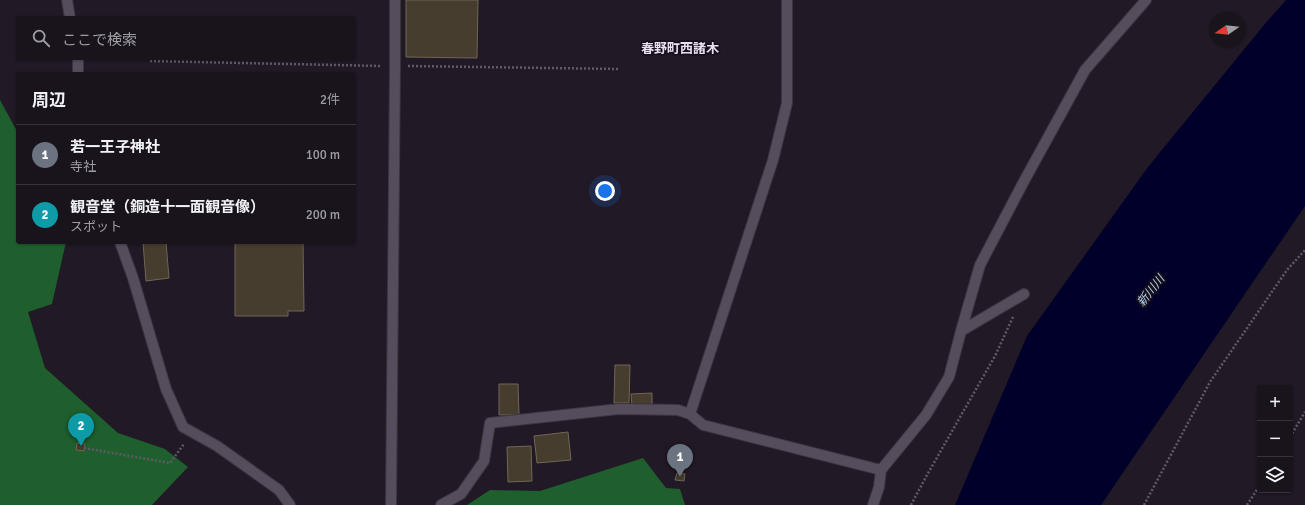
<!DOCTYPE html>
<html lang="ja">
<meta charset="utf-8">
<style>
body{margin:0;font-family:Signika,"Noto Sans JP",sans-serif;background:#221c25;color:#f1f3f6}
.controls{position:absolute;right:12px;bottom:12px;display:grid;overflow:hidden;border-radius:4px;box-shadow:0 1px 3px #0004}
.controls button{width:36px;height:36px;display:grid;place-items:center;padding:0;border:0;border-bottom:1px solid #37323b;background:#19131c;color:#f1f3f6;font:20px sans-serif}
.compass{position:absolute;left:1209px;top:12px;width:36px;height:36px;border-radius:50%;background:#19131c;box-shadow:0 1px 3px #0004;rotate:256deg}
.you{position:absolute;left:605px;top:191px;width:14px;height:14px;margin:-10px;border:3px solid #fff;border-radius:50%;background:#1a73e8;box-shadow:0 0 0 6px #1a73e833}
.badge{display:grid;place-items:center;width:26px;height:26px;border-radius:50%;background:#a7c820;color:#fff;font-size:13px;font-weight:700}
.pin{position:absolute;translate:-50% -33px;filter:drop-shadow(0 1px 2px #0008)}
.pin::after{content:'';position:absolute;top:21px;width:14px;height:12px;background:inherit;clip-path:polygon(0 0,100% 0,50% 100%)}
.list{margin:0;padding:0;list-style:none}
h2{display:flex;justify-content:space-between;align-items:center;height:52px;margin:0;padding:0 16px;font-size:17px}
h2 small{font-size:13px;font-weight:400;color:#9f9ea3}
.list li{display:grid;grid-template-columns:26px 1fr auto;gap:12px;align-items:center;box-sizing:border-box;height:60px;padding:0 16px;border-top:1px solid #37323b}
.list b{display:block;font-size:15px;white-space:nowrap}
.list p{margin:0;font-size:13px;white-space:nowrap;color:#9f9ea3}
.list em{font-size:13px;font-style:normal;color:#9f9ea3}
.icon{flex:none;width:22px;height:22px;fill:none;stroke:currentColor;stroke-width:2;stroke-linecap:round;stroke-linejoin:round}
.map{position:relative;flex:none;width:1305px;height:505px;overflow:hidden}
.search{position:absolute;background:#19131c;box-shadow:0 1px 3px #0004;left:16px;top:16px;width:340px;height:44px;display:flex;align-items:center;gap:10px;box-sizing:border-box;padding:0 14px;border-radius:4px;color:#9f9ea3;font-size:15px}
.panel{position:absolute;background:#19131c;box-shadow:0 1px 3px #0004;left:16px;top:72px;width:340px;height:172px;border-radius:4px}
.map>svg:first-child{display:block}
.forest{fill:#1e5f2d}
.water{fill:#00002a}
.building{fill:#463d2e;stroke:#706656}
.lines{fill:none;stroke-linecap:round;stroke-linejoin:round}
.minor-casing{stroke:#3a353e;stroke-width:12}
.path{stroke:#615a66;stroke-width:2.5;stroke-dasharray:2 2;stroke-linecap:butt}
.minor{stroke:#564d5c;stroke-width:10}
.labels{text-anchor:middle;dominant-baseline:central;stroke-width:3.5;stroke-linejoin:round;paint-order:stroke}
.water-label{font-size:12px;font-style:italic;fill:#b3d0ef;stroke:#17101c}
.quarter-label{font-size:13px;font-weight:bold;fill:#e9def0;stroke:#17101c}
</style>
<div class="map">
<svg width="1305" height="505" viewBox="0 0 1305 505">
<rect width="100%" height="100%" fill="#211926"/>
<path class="forest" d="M0,100L18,133V242H66L52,304L28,312L45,368L118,433L165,449L188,467L152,505H0Z
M643,458L666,488L680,489L685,505H467L490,490L540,491Z"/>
<path class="water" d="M1286,0H1305V206L1101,505H955L1027,336L1148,167L1264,25Z"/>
<path class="building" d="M406,0H478L477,58L406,57Z
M143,242H166L169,278L146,281Z
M235,242H303L304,311H288V316H235Z
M615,365H630L629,403H614Z
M499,384H518L519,415H499Z
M652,393V406H632L631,394Z
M568,432L571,460L537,463L534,436Z
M77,443L85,444L84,451L76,450Z
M531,446L532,481L508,482L507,447Z
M677,473L685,474L684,481L675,480Z"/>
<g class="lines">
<g class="minor-casing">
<path id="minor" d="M67,0L70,18
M78,58V74
M120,242L133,278L166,389L183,427L217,446L279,490L290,505
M961,331L1024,294
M690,414L773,160L787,103V0
M391,505L395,66V0
M441,505L461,494L484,461L490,423L619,409L678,410L690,414L703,425L881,470
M873,505L879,487L881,470L926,415L949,377L961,331L980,265L1023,183L1085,70L1146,0"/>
</g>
<path class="path" d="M150,61L381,66
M408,66L619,69
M1290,437L1305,412
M84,448L170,463L184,444
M911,505L927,475L995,356L1013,317
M1144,505L1210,382L1287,270L1305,250
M1247,505L1260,485"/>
<use href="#minor" class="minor"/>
</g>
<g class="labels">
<g class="water-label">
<text transform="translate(1151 291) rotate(-52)">新川川</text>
</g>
<g class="quarter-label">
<text x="680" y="49">春野町西諸木</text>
</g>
</g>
</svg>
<div class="controls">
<button>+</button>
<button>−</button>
<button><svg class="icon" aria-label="layers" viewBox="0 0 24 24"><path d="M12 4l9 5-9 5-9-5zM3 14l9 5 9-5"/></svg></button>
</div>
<svg class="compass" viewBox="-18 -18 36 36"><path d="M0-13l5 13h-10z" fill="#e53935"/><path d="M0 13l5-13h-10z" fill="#9f9ea3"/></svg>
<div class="you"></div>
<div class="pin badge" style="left:680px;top:477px;background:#6b7280">1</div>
<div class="pin badge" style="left:81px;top:446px;background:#0f9aa8">2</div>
<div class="search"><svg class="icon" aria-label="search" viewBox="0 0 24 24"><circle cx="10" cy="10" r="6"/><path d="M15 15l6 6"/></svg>ここで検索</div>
<section class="panel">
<h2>周辺<small>2件</small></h2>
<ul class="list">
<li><span class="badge" style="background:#6b7280">1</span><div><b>若一王子神社</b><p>寺社</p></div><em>100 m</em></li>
<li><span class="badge" style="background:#0f9aa8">2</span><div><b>観音堂（銅造十一面観音像）</b><p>スポット</p></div><em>200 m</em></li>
</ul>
</section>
</div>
